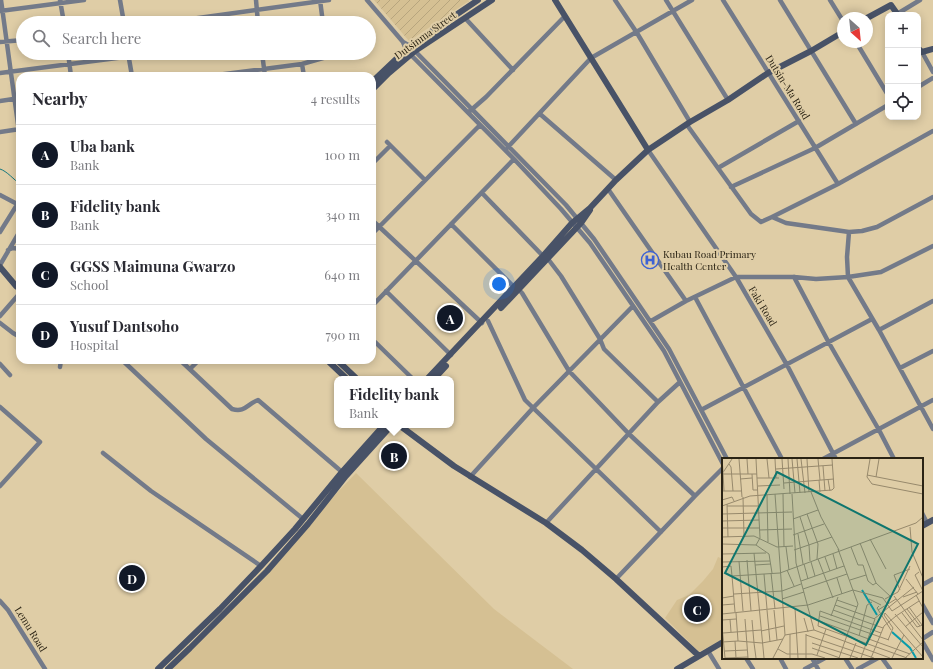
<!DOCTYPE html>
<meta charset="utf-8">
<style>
body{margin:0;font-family:"Playfair Display",serif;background:#f7f7f7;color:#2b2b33}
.controls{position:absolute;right:12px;top:12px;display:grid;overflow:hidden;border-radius:8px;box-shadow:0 2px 10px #0003}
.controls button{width:36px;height:36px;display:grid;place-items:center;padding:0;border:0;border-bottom:1px solid #e1e1e2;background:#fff;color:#2b2b33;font:20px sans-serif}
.compass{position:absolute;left:837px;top:12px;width:36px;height:36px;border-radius:50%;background:#fff;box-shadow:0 2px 10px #0003;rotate:153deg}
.you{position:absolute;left:499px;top:284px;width:14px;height:14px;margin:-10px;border:3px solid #fff;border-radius:50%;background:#1a73e8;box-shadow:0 0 0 6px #1a73e833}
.badge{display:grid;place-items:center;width:26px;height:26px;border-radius:50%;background:#111827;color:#fff;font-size:13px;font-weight:700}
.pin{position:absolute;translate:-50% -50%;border:2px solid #fff;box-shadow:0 1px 4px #0006}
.popup{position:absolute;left:334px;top:376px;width:120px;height:52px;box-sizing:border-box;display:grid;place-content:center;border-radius:8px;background:#fff;filter:drop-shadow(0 1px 3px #0005);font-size:13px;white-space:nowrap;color:#7c7c81}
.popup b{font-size:15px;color:#2b2b33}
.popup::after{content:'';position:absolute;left:50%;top:100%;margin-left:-8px;border:8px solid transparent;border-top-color:#fff}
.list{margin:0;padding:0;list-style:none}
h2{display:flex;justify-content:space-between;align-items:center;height:52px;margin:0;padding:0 16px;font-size:17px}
h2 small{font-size:13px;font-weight:400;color:#7c7c81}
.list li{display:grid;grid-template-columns:26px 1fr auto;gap:12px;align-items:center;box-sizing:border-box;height:60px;padding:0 16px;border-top:1px solid #e1e1e2}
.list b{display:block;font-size:15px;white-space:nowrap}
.list p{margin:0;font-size:13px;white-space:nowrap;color:#7c7c81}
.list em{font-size:13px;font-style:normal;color:#7c7c81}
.icon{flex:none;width:22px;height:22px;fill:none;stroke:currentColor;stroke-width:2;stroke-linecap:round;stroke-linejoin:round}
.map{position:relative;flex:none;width:933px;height:669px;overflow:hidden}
.search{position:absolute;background:#fff;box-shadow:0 2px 10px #0003;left:16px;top:16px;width:360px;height:44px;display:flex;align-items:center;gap:10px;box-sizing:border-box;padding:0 14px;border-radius:22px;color:#7c7c81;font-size:15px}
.panel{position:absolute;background:#fff;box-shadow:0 2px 10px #0003;left:16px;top:72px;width:360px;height:292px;border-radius:12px}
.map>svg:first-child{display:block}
.built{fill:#d5c093}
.industrial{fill:url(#industrial-furrows)}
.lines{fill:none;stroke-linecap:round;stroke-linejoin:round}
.stream{stroke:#14787e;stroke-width:1}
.street{stroke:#737a89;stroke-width:4.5}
.secondary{stroke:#485267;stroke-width:6}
.labels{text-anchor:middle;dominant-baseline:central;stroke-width:4;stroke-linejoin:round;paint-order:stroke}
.street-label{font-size:10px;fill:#2a2314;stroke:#dfcda6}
.poi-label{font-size:10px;fill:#2a2314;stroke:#dfcda6;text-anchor:start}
.inset-river{fill:none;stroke:#0a9dab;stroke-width:2}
.inset-road{fill:none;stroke:#97896c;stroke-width:1}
.view{fill:#0f766e;fill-opacity:0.15;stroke:#0f766e;stroke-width:2}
.inset-edge{fill:none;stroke:#2a2314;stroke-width:2}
</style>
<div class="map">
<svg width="933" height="669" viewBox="0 0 933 669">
<defs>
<pattern id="industrial-furrows" width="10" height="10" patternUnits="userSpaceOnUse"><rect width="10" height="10" fill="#d5c093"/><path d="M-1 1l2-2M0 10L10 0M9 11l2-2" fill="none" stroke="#b7a57e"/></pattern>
</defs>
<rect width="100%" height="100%" fill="#dfcda6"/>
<path class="built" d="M356,473L494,609L573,669H168Z
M718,557L723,559V639L699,652L665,618L677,600L689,595L703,581L713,569Z"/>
<path class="industrial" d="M374,0H468L469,1L409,41Z"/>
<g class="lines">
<path class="stream" d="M0,169C7,171 14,180 20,184"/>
<path class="street" d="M1,0L20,139
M60,0L64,23
M120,0L124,23
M256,0L258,23
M320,0L323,23
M367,0L403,42L406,49L411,55L514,159L561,209L590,243L664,351L723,464
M615,0L637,33L690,122
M666,0L728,100
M723,0L838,184
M780,0L856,124
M830,0L843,21
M0,11L84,0
M897,14L920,0
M465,18L513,70
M162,23L329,0
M0,42L23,40
M403,42L410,46L566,205L594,239L669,349L727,459
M856,42L888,95
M922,52L933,72
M68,53L71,76
M128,53L132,76
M262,53L265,76
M302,64L304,76
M0,73L156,53
M209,76L302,64L337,54V53
M918,87L933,78
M0,101L20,98
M470,111L486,97L565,16
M540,114L616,180
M687,125L751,214L761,222L772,217L838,184L933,131
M0,132L20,129
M387,142L425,180
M508,147L591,58L692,0
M648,150L736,277L787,365L836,459
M372,164L390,146
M718,168L799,121
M731,187L815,148L888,105
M608,189L686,301
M482,193L543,256
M0,195L19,205
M772,217L786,223L849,232L862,231L877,227L933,197
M372,220L482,323
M451,224L514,287
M0,232L20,200
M849,232L847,257L848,277L879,330L933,429
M372,234L480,125
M8,250L13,248L20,249
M548,259L561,276L600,339L604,349L658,402
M0,265L20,231
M794,277L829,343L879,430L894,459
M518,289L522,293L569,371L629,434L695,496
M386,291L451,355
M695,297L782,459
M372,306L514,159
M0,316L20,293
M488,321L525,400L661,532
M651,321L686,301L736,277H794L816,279L848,277L881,272L933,246
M0,323L13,333L20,337
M879,330L933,301
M372,339L413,379
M122,360L206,439L303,519
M180,360L232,409C245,413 247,404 258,400L342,472
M0,364L10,375
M60,367L61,360
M900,368L933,351
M190,369L199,360
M0,407L40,442L0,486
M701,410L872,319
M103,453L151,491L261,566
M823,459L933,400
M470,477L533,408L633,306
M922,513L927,523
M546,523L658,402L680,382
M616,579L695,496L723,468
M922,585L933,579
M0,601L8,610L45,669
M922,604L933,623
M922,639L933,632
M922,641L933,660
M708,651L719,669
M746,658L753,669
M780,658L786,669
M812,658L818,669
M845,658L852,669
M882,658L890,669
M805,669L825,658
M858,669L878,658"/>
<path class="secondary" d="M555,0L648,150
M867,18L891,5L898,15
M918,48L922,52L933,49
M372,82L410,46L478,0
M372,90L389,73L415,51L492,0
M0,267L16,286L20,289
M501,308L581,223L590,210
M327,360L347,379
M337,360L357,379
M427,379L543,256L572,223L590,208L616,180L648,150L690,122L728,100L768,73L811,51L843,32
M434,379L446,366
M399,425L454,466L546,523L582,550L616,579L699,656
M922,526L933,520
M158,669L220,609L261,566L295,529L342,472L384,425
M168,669L190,648L267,571L308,524L346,476L392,425
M677,669L723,642"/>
</g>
<defs>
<g id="hospital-ring" transform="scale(0.9)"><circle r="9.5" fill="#dfcda6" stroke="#3d62d4" stroke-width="1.5"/><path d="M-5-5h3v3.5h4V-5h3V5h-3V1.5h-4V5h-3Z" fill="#3d62d4"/></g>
</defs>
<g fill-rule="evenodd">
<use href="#hospital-ring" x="650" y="260"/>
</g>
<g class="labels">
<g class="street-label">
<text transform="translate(425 35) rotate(-36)">Dutsinma Street</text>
<text transform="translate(788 87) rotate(58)">Dutsin-Ma Road</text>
<text transform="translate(763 306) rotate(59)">Faki Road</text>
<text transform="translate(31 629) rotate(58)">Lemu Road</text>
</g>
<g class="poi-label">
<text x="663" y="254">Kubau Road Primary<tspan x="663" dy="12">Health Center</tspan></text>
</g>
</g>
<g transform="translate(722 458)">
<rect width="201" height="201" fill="#dfcda6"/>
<path class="inset-river" d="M140,132L155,157M170,174L188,190L194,200"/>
<path class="inset-road" d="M0,1L1,13M17,1L20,39M25,1L26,16M45,1L47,20M53,1L54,20M60,1L62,31M66,1L68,36M70,1L73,35M75,1L78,35M79,1L83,35M85,1L87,34M96,1L98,22M148,1L145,19L150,26L201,36M7,6L9,9L11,33M101,8L103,33M54,11L111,7M1,15L2,33M0,16L10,1M1,16H35M30,16L31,32H36M145,17L201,28M154,19L157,1M35,20H57M18,21L30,20M106,21L108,33M97,22L98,34M62,25L112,21M36,28L58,27M0,33H19M89,34L99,59L117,92M53,36L63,177M61,36L62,89M70,36L74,105L92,172L168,200M45,37L46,84M21,39L22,78M0,42L10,39L12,43M5,46L6,79M0,48L28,38L110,32L112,30L110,1M5,48H36M0,56L70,54M85,56L96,86L95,101M78,59L87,87L88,103M71,61L96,52M0,63L37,62M188,69L190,94L201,120M0,70H37M37,72L70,71M76,76L81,106M71,77L102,66M0,79L32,78L55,89L71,88M148,81L164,111M138,85L154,125L169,139M0,86L34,87L47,96L50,115M34,87L38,80L34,1M64,89L67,112M129,89L136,107H141L146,123L151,127L154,125M116,91L136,146L117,200M72,92L110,79M32,95L42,200M0,96L44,95M111,96L115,111M103,99L108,113M96,101L111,140M25,102L29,153M17,103L21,153M0,104L48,103M89,104L93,118M82,106L86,121M33,107L49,106M0,109L9,108L10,118L58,115L194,65L201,59M65,112L72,128M197,114L193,117L201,133M49,115L53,151M42,116L45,151M10,118L13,154M115,120L120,136M184,121L196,136M128,122L144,117M79,123L122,108M81,131L125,116M178,132L172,117L188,111M12,136L60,133L79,126M194,137L201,150M172,138L195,169L201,167M181,139L195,134M0,140L12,138M60,141L82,134M147,141L159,147M163,141L176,134L188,108M115,142L135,149M0,147L12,146M113,147L153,161L139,200M157,148L155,150L169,172M187,149L200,167M73,150L76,200M185,151L198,168M45,152L48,184M52,152L55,182M111,152L161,170M156,152L174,141M14,155L16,183M180,155L201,182M0,156L86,147L131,132L161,140L170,153L201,133M173,156L201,189M98,158L167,182M109,158L116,139M174,158L197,143M82,160L86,174M89,160L188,196M8,161L9,174M23,161L26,200M152,161L192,129M0,162L14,161M30,162L32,185M0,168L3,200M183,169L201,154M39,173L62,168M1,175L39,172M159,175L98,153L96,168L185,200M68,176V200M84,176V200M84,177L152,200M137,178L145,147L150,144M166,182L171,170L162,157L163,155L201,199M13,183L14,200M0,184L16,183L40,185L61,181M32,185L34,200M90,185L136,200M90,190L118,200M56,191L65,196H90L103,200M3,193L25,192M95,197L104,171M3,200L26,199M51,200L63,177L92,172M128,200L134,185M149,200L162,168L174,158M170,200L182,177M183,200L201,184"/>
<path class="view" d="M55,14L196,86L144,187L3,115Z"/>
<rect width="201" height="201" class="inset-edge"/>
</g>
</svg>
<div class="controls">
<button>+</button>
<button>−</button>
<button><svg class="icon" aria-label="locate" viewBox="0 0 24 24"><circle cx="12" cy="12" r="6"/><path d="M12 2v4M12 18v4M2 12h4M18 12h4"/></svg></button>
</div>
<svg class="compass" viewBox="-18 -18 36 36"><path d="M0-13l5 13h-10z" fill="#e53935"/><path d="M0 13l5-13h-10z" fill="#7c7c81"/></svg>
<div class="you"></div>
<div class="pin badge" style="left:450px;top:318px">A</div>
<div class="pin badge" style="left:394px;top:456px">B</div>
<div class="popup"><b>Fidelity bank</b>Bank</div>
<div class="pin badge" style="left:697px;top:609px">C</div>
<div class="pin badge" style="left:132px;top:578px">D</div>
<div class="search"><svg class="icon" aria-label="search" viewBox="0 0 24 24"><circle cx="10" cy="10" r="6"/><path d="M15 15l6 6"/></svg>Search here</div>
<section class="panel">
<h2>Nearby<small>4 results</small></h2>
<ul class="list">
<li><span class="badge">A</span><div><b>Uba bank</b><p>Bank</p></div><em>100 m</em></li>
<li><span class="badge">B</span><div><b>Fidelity bank</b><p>Bank</p></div><em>340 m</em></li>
<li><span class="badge">C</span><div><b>GGSS Maimuna Gwarzo</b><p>School</p></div><em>640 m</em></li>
<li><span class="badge">D</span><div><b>Yusuf Dantsoho</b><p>Hospital</p></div><em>790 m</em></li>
</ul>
</section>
</div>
